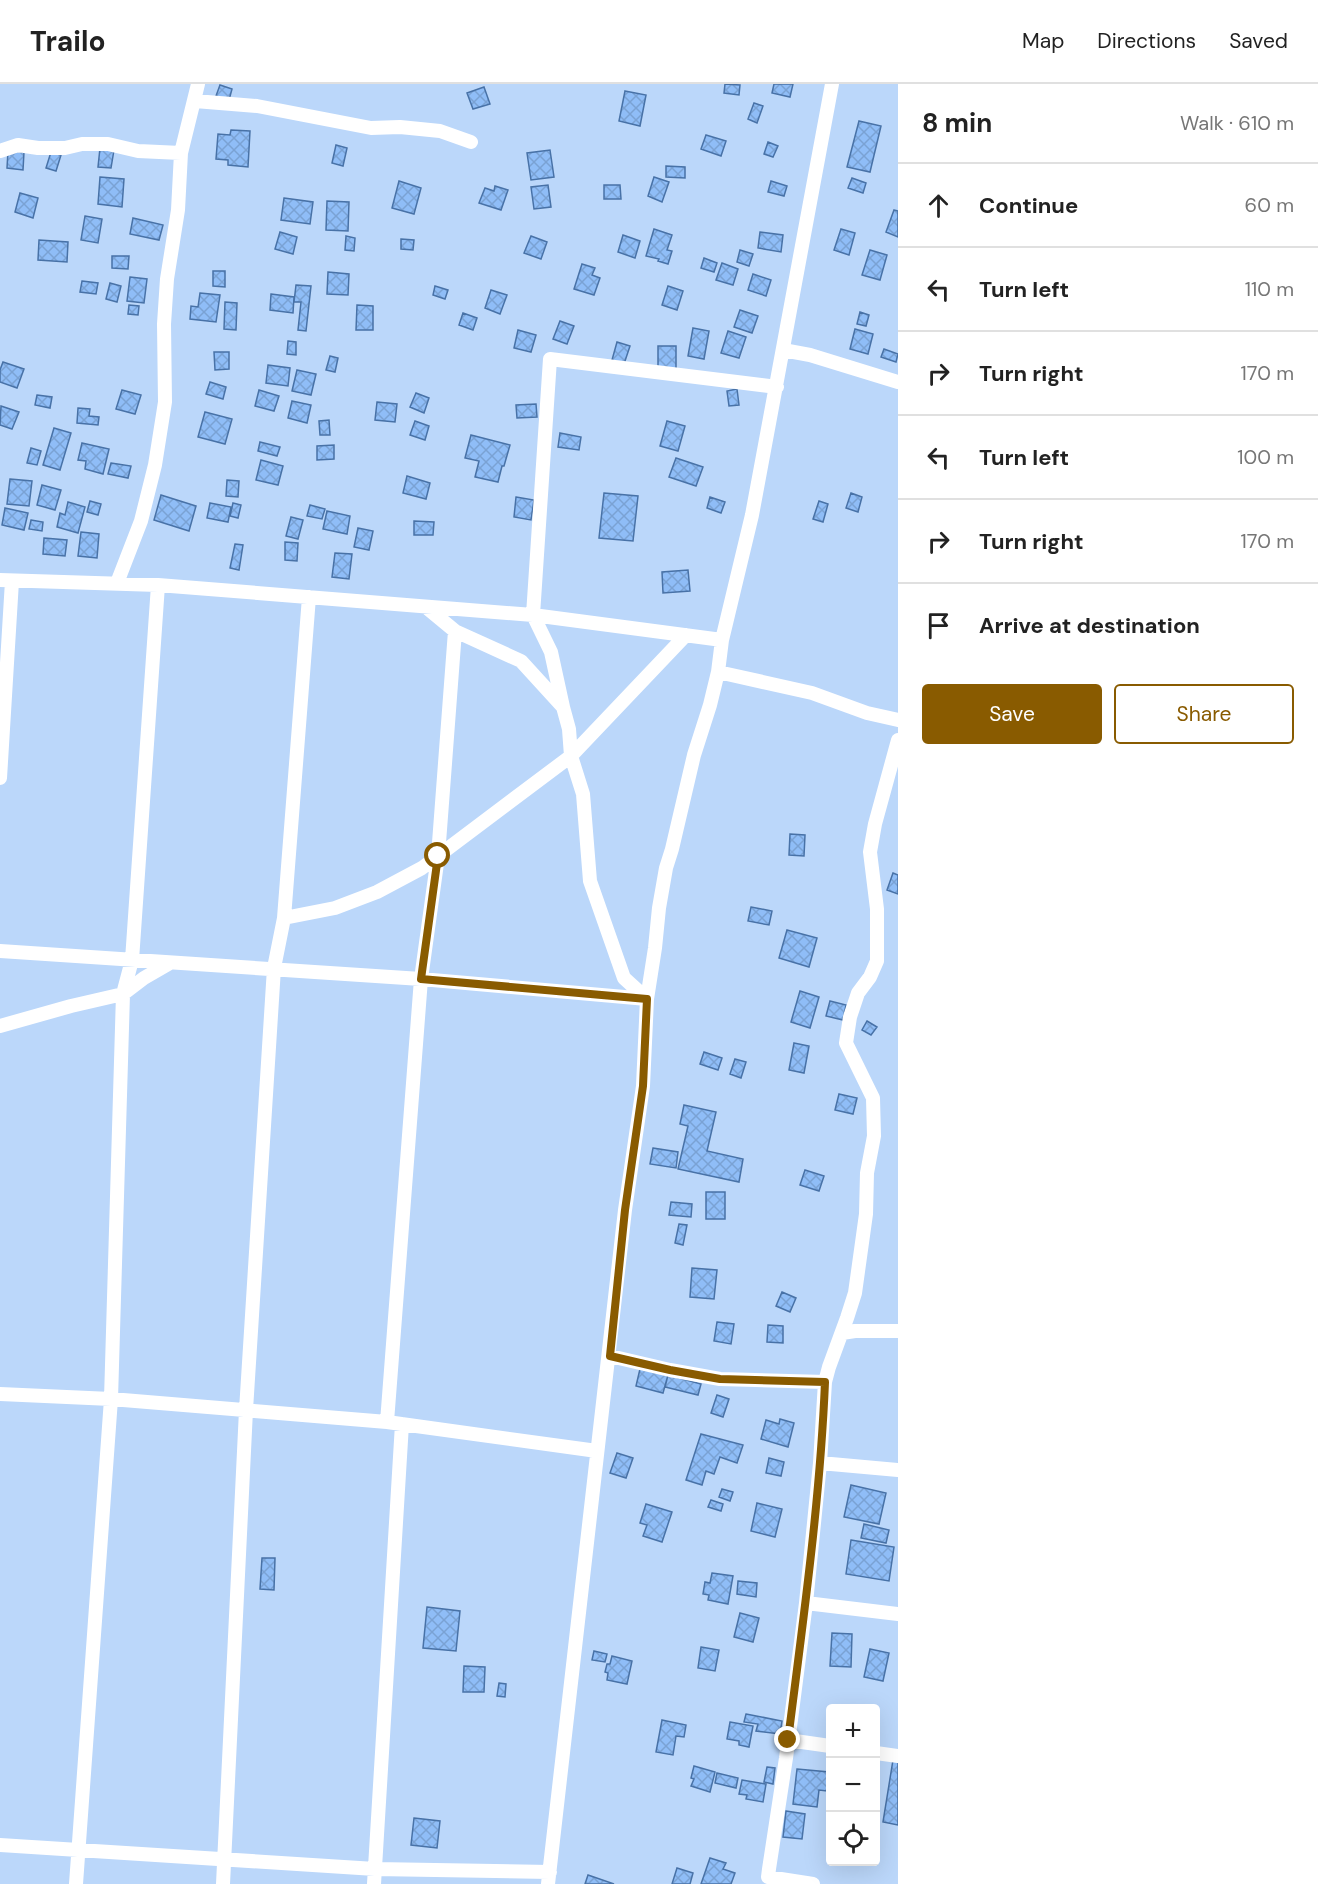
<!DOCTYPE html>
<meta charset="utf-8">
<style>
body{margin:0;font-family:"DM Sans",sans-serif;background:#f6f6f6;color:#222}
.controls{position:absolute;right:18px;bottom:18px;display:grid;overflow:hidden;border-radius:6px;box-shadow:0 6px 24px #0002}
.controls button{width:54px;height:54px;display:grid;place-items:center;padding:0;border:0;border-bottom:2px solid #e0e0e0;background:#fff;color:#222;font:30px sans-serif}
.stop{position:absolute;width:18px;height:18px;margin:-14px;border:4px solid #895b00;border-radius:50%;background:#fff}
.stop.end{background:#895b00;border-color:#fff;box-shadow:0 2px 6px #0008}
.list{margin:0;padding:0;list-style:none}
h2{display:flex;justify-content:space-between;align-items:center;height:78px;margin:0;padding:0 24px;font-size:26px}
h2 small{font-size:20px;font-weight:400;color:#767676}
.list li{display:grid;grid-template-columns:39px 1fr auto;gap:18px;align-items:center;box-sizing:border-box;height:84px;padding:0 24px;border-top:2px solid #e0e0e0}
.list b{display:block;font-size:22px;white-space:nowrap}
.list em{font-size:20px;font-style:normal;color:#767676}
.actions{display:flex;gap:12px;padding:18px 24px}
.actions a{flex:1;padding:14px 0;border:2px solid #895b00;border-radius:6px;text-align:center;font-size:21px;color:#895b00}
.actions .main{background:#895b00;color:#fff}
.icon{flex:none;width:33px;height:33px;fill:none;stroke:currentColor;stroke-width:2;stroke-linecap:round;stroke-linejoin:round}
.map{position:relative;flex:none;width:898px;height:1800px;overflow:hidden}
header{display:flex;align-items:center;gap:36px;box-sizing:border-box;height:84px;padding:0 30px;background:#fff;border-bottom:2px solid #e0e0e0}
header strong{font-size:28px}
nav{display:flex;gap:33px;margin-inline-start:auto;font-size:21px}
main{display:flex}
aside{flex:1;background:#fff}
.map>svg:first-child{display:block}
.building{fill:url(#building-cross-hatch);stroke:#4872a7;stroke-width:1.5}
.lines{fill:none;stroke-linecap:round;stroke-linejoin:round}
.minor{stroke:#fff;stroke-width:14}
.route{stroke:#895b00;stroke-width:8}
</style>
<header>
<strong>Trailo</strong>
<nav><a>Map</a><a>Directions</a><a>Saved</a></nav>
</header>
<main>
<div class="map">
<svg width="898" height="1800" viewBox="0 0 898 1800">
<defs>
<pattern id="building-cross-hatch" width="8" height="8" patternUnits="userSpaceOnUse" patternTransform="scale(1.5)"><rect width="8" height="8" fill="#8fbdf7"/><path d="M0 0l8 8M0 8l8-8" fill="none" stroke="#7aa2d4"/></pattern>
</defs>
<rect width="100%" height="100%" fill="#bbd7fa"/>
<path class="building" d="M725,0L740,1L739,11L724,9Z
M774,0H793L790,13L772,9Z
M220,1L232,5L229,16L216,12Z
M484,3L490,20L473,25L467,9Z
M625,7L646,11L640,42L619,37Z
M754,19L763,22L757,39L748,35Z
M859,37L881,42L870,88L847,83Z
M231,46L250,47L248,83L228,81V76L216,75L218,50L230,51Z
M706,51L726,57L721,72L701,65Z
M768,58L778,62L773,73L764,70Z
M336,61L347,64L343,82L332,79Z
M100,64L114,66L111,84L98,83Z
M550,66L554,93L531,96L527,69Z
M8,67L24,68L23,86L7,84Z
M51,68L61,71L56,87L46,84Z
M666,82L685,83V94L666,93Z
M100,93L124,95L122,123L98,120Z
M654,93L669,98L662,118L648,112Z
M852,94L866,99L863,109L848,104Z
M399,97L421,104L414,130L392,124Z
M771,97L787,102L784,112L768,108Z
M548,101L551,123L534,125L531,103Z
M604,101H620L621,115H604Z
M495,102L508,106L501,126L479,119L485,104L494,107Z
M20,109L38,114L33,134L15,128Z
M284,114L313,118L310,140L281,136Z
M327,117L349,118L348,147L326,146Z
M894,126L898,127V153L886,148Z
M85,132L102,135L98,159L81,156Z
M133,134L163,141L159,156L130,150Z
M654,145L672,151L667,166L672,167L668,180L658,177L659,175L646,172Z
M841,145L855,149L849,171L834,166Z
M280,148L297,153L293,170L275,165Z
M760,148L783,151L781,168L758,164Z
M623,151L640,157L635,174L618,168Z
M346,152L355,154L354,167L345,166Z
M531,152L547,158L541,175L524,169Z
M401,155L414,156L413,166L401,165Z
M39,156L68,158L67,178L38,176Z
M740,166L753,170L749,182L737,178Z
M870,166L887,171L880,196L862,191Z
M112,172H129L128,185L112,184Z
M704,174L717,179L714,188L701,184Z
M722,179L738,185L733,201L716,196Z
M582,180L595,184L592,191L600,194L594,211L574,205Z
M213,187H225V203L213,202Z
M328,188L349,190L348,211L327,210Z
M753,190L771,196L766,212L748,206Z
M130,193L147,195L144,219L127,217Z
M82,197L98,199L96,210L80,208Z
M110,199L121,202L117,218L106,215Z
M296,201L311,202L306,247L298,246L301,218H294Z
M435,202L448,206L445,215L433,211Z
M668,202L683,207L677,226L662,221Z
M491,206L507,211L500,230L485,224Z
M200,209L220,211L216,238L190,235L191,222L198,223Z
M271,210L294,213L293,229L270,226Z
M225,218L237,219L236,246L224,245Z
M129,221L139,222L138,231L128,230Z
M357,221L373,222V246H356Z
M740,226L758,232L752,249L734,243Z
M860,228L869,231L866,242L857,240Z
M463,229L477,234L473,246L459,241Z
M560,237L574,242L567,260L553,255Z
M693,244L709,247L704,275L688,272Z
M855,245L873,250L868,270L850,265Z
M518,246L536,251L531,268L514,264Z
M728,247L746,253L739,274L721,269Z
M288,257L296,258V271L287,270Z
M617,258L630,262L624,280L612,276Z
M658,262H676V286L658,285Z
M884,265L898,270L896,278L881,273Z
M214,268H229V285L215,286Z
M330,272L338,274L335,288L326,286Z
M3,278L24,285L17,304L0,298V286Z
M268,281L290,284L288,302L266,299Z
M297,286L316,290L311,311L292,307Z
M210,298L226,303L223,315L206,310Z
M737,305L739,321L729,322L727,307Z
M122,306L141,311L135,330L116,325Z
M259,306L279,312L274,327L255,322Z
M416,309L429,314L424,329L410,323Z
M37,311L52,313L50,324L35,321Z
M292,317L311,321L307,339L288,334Z
M377,318L397,320L395,338L375,336Z
M536,320L537,333L517,334L516,321Z
M1,322L19,328L12,345L0,341Z
M78,324L90,325L89,332L99,333L98,341L77,339Z
M205,328L232,335L225,360L198,353Z
M329,336L330,351H320L319,337Z
M415,337L429,342L425,356L410,351Z
M667,337L685,342L678,367L660,362Z
M54,344L71,349L60,386L43,381Z
M560,349L581,353L579,366L558,363Z
M471,351L510,361L504,382H502L498,398L475,393L479,377L465,374Z
M260,358L280,363L277,372L258,367Z
M82,359L109,365L103,390L85,385L86,377L78,376Z
M334,361V375L317,376V362Z
M31,364L41,367L37,381L27,379Z
M676,374L703,383L696,402L669,393Z
M261,376L283,382L278,401L256,396Z
M111,379L131,382L128,394L108,390Z
M407,392L430,399L426,415L403,409Z
M10,395L32,397L29,422L7,420Z
M227,396L239,397L238,413L226,412Z
M42,401L61,406L55,426L37,421Z
M604,409L638,412L633,457L599,454Z
M851,409L862,413L858,428L846,424Z
M161,411L196,422L189,447L154,436Z
M516,413L534,416L531,436L514,433Z
M710,413L725,418L721,429L707,424Z
M90,417L101,420L98,431L87,428Z
M819,417L828,420L823,438L813,435Z
M68,418L85,423L78,449L57,443L60,429L65,431Z
M210,419L231,423L228,438L207,434Z
M233,419L241,421L238,434L230,432Z
M310,421L325,425L322,435L307,432Z
M5,424L28,429L24,446L2,441Z
M327,427L350,432L347,450L323,445Z
M291,433L303,436L298,455L286,452Z
M31,436L43,438L42,447L29,445Z
M414,437L434,438L433,451H414Z
M358,444L373,447L369,466L354,463Z
M81,448L99,450L97,474L78,472Z
M44,454L67,456L65,472L43,470Z
M285,458L298,459L297,477L285,476Z
M235,460L243,461L239,486L230,484Z
M335,469L352,470L349,495L332,493Z
M688,486L690,507L663,509L662,488Z
M790,750L805,751L804,772L789,771Z
M893,789L898,791V810L887,806Z
M751,823L772,827L769,841L748,837Z
M787,846L817,854L809,883L779,874Z
M800,907L819,913L810,944L791,938Z
M830,917L846,921L843,936L826,932Z
M867,937L877,943L871,951L862,946Z
M794,959L809,962L804,989L789,986Z
M704,968L722,974L718,986L700,980Z
M735,975L746,978L741,994L730,990Z
M839,1010L857,1014L853,1030L835,1026Z
M684,1021L716,1028L707,1067L743,1075L739,1098L678,1085L688,1042L680,1040Z
M653,1064L678,1068L676,1084L650,1080Z
M805,1086L824,1092L819,1107L800,1101Z
M706,1108H725V1135H706Z
M671,1118L692,1120L691,1133L669,1131Z
M679,1140L687,1141L683,1161L675,1159Z
M692,1184L717,1186L714,1215L690,1213Z
M782,1208L796,1214L790,1228L776,1222Z
M717,1238L734,1240L731,1260L714,1257Z
M768,1241L783,1242V1259L767,1258Z
M640,1285L668,1291L663,1309L636,1302Z
M668,1291L701,1300L698,1311L665,1303Z
M717,1311L729,1315L723,1333L711,1329Z
M780,1335L794,1339L788,1363L761,1355L766,1336L779,1340Z
M701,1350L743,1361L737,1379L720,1373L714,1390L706,1387L702,1401L686,1396Z
M617,1369L633,1374L626,1394L610,1389Z
M769,1374L784,1378L781,1392L766,1389Z
M851,1401L886,1409L879,1440L844,1433Z
M722,1405L733,1408L730,1417L719,1413Z
M711,1416L723,1420L721,1427L708,1423Z
M757,1419L782,1425L775,1453L751,1447Z
M646,1420L672,1428L662,1458L643,1452L647,1441L640,1439Z
M864,1440L889,1446L886,1459L861,1454Z
M851,1456L894,1463L889,1497L846,1490Z
M262,1474H275L274,1506L260,1505Z
M712,1489L733,1492L728,1520L708,1516L709,1511L703,1510L705,1498L710,1499Z
M738,1497L757,1499L756,1513L737,1510Z
M427,1523L460,1527L456,1567L423,1564Z
M740,1529L759,1534L753,1558L734,1553Z
M832,1549L852,1550L851,1583L830,1582Z
M701,1563L719,1566L715,1587L698,1584Z
M870,1565L889,1569L883,1597L864,1593Z
M594,1567L607,1570L605,1578L592,1576Z
M612,1572L632,1577L627,1600L607,1596L608,1589L605,1588L607,1580H610Z
M464,1582L485,1583L484,1608H463Z
M499,1599L506,1600L505,1613L497,1612Z
M746,1630L782,1637L780,1650L756,1647L758,1640L744,1638Z
M662,1636L686,1641L684,1653L676,1652L673,1671L656,1668Z
M730,1638L753,1642L749,1663L739,1661V1657L727,1655Z
M893,1676L898,1677V1741L883,1738Z
M694,1682L715,1688L710,1708L691,1702L694,1695L691,1694Z
M767,1683L775,1684L773,1700L764,1698Z
M797,1685L829,1688L827,1707L819,1706L817,1723L793,1720Z
M717,1689L738,1694L736,1704L715,1699Z
M742,1696L766,1700L763,1718L746,1715L747,1711L739,1710Z
M786,1727L805,1730L802,1755L783,1753Z
M414,1734L440,1737L437,1764L411,1761Z
M710,1774L726,1779L723,1785L735,1789L731,1800H701Z
M677,1784L693,1789L690,1800H672Z
M588,1791L614,1800H585Z"/>
<g class="lines">
<path class="minor" d="M195,17L257,22L371,44L400,43L440,47L471,58
M0,67L18,61L38,64H65L82,60H108L138,67L181,69
M783,266L810,271L898,298
M0,496L158,501L533,531L722,556
M117,499L141,437L155,381L165,318L164,240L167,195L178,126L181,69L198,0
M426,523L455,547L521,577L563,623L569,645L571,672L583,710L590,797L624,894L647,915
M718,588L812,609L867,629L898,636
M563,623L551,568L533,531L550,275L777,303
M0,694L12,497
M284,834L335,824L377,808L422,784L571,672L686,551
M0,867L421,895L647,915
M0,942L71,922L123,910L144,894L170,879
M842,1249L855,1247H898
M610,1272L670,1286L720,1295L825,1298
M0,1310L111,1315L387,1338L597,1367
M387,1338L421,895L438,772L455,547
M820,1379L898,1386
M806,1519L898,1530
M788,1656L830,1662
M876,1669L898,1672
M0,1761L375,1785L550,1788
M76,1800L111,1315L123,910L132,876L158,501
M223,1800L246,1326L274,884L284,834L309,513
M374,1800L402,1340
M548,1800L625,1126L643,1002L647,915L655,864L659,824L666,784L672,765L694,671L710,621L718,588L722,556L752,431L832,0
M813,1800L768,1793L769,1785L786,1674L806,1519L820,1379L825,1298L829,1283L847,1234L855,1209L866,1130L867,1089L874,1052L873,1014L846,959L850,933L858,909L870,893L877,877V825L870,768L875,740L898,656"/>
</g>
<g class="lines">
<path class="route" d="M438,772L421,895L647,915L643,1002L625,1126L610,1272L670,1286L720,1295L825,1298C820,1418 803,1537 788,1656"/>
</g>
</svg>
<div class="controls">
<button>+</button>
<button>−</button>
<button><svg class="icon" aria-label="locate" viewBox="0 0 24 24"><circle cx="12" cy="12" r="6"/><path d="M12 2v4M12 18v4M2 12h4M18 12h4"/></svg></button>
</div>
<div class="stop" style="left:438px;top:772px"></div>
<div class="stop end" style="left:788px;top:1656px"></div>
</div>
<aside>
<h2>8 min<small>Walk · 610 m</small></h2>
<ul class="list">
<li><svg class="icon" aria-label="ahead" viewBox="0 0 24 24"><path d="M12 20V5M6 11l6-6 6 6"/></svg><div><b>Continue</b></div><em>60 m</em></li>
<li><svg class="icon" aria-label="left" viewBox="0 0 24 24"><path d="M17 20v-9H6M10 6l-5 5 5 5"/></svg><div><b>Turn left</b></div><em>110 m</em></li>
<li><svg class="icon" aria-label="right" viewBox="0 0 24 24"><path d="M7 20v-9h11M14 6l5 5-5 5"/></svg><div><b>Turn right</b></div><em>170 m</em></li>
<li><svg class="icon" aria-label="left" viewBox="0 0 24 24"><path d="M17 20v-9H6M10 6l-5 5 5 5"/></svg><div><b>Turn left</b></div><em>100 m</em></li>
<li><svg class="icon" aria-label="right" viewBox="0 0 24 24"><path d="M7 20v-9h11M14 6l5 5-5 5"/></svg><div><b>Turn right</b></div><em>170 m</em></li>
<li><svg class="icon" aria-label="arrive" viewBox="0 0 24 24"><path d="M6 21V4h12l-3 4 3 4H6"/></svg><div><b>Arrive at destination</b></div></li>
</ul>
<div class="actions"><a class="main">Save</a><a>Share</a></div>
</aside>
</main>
